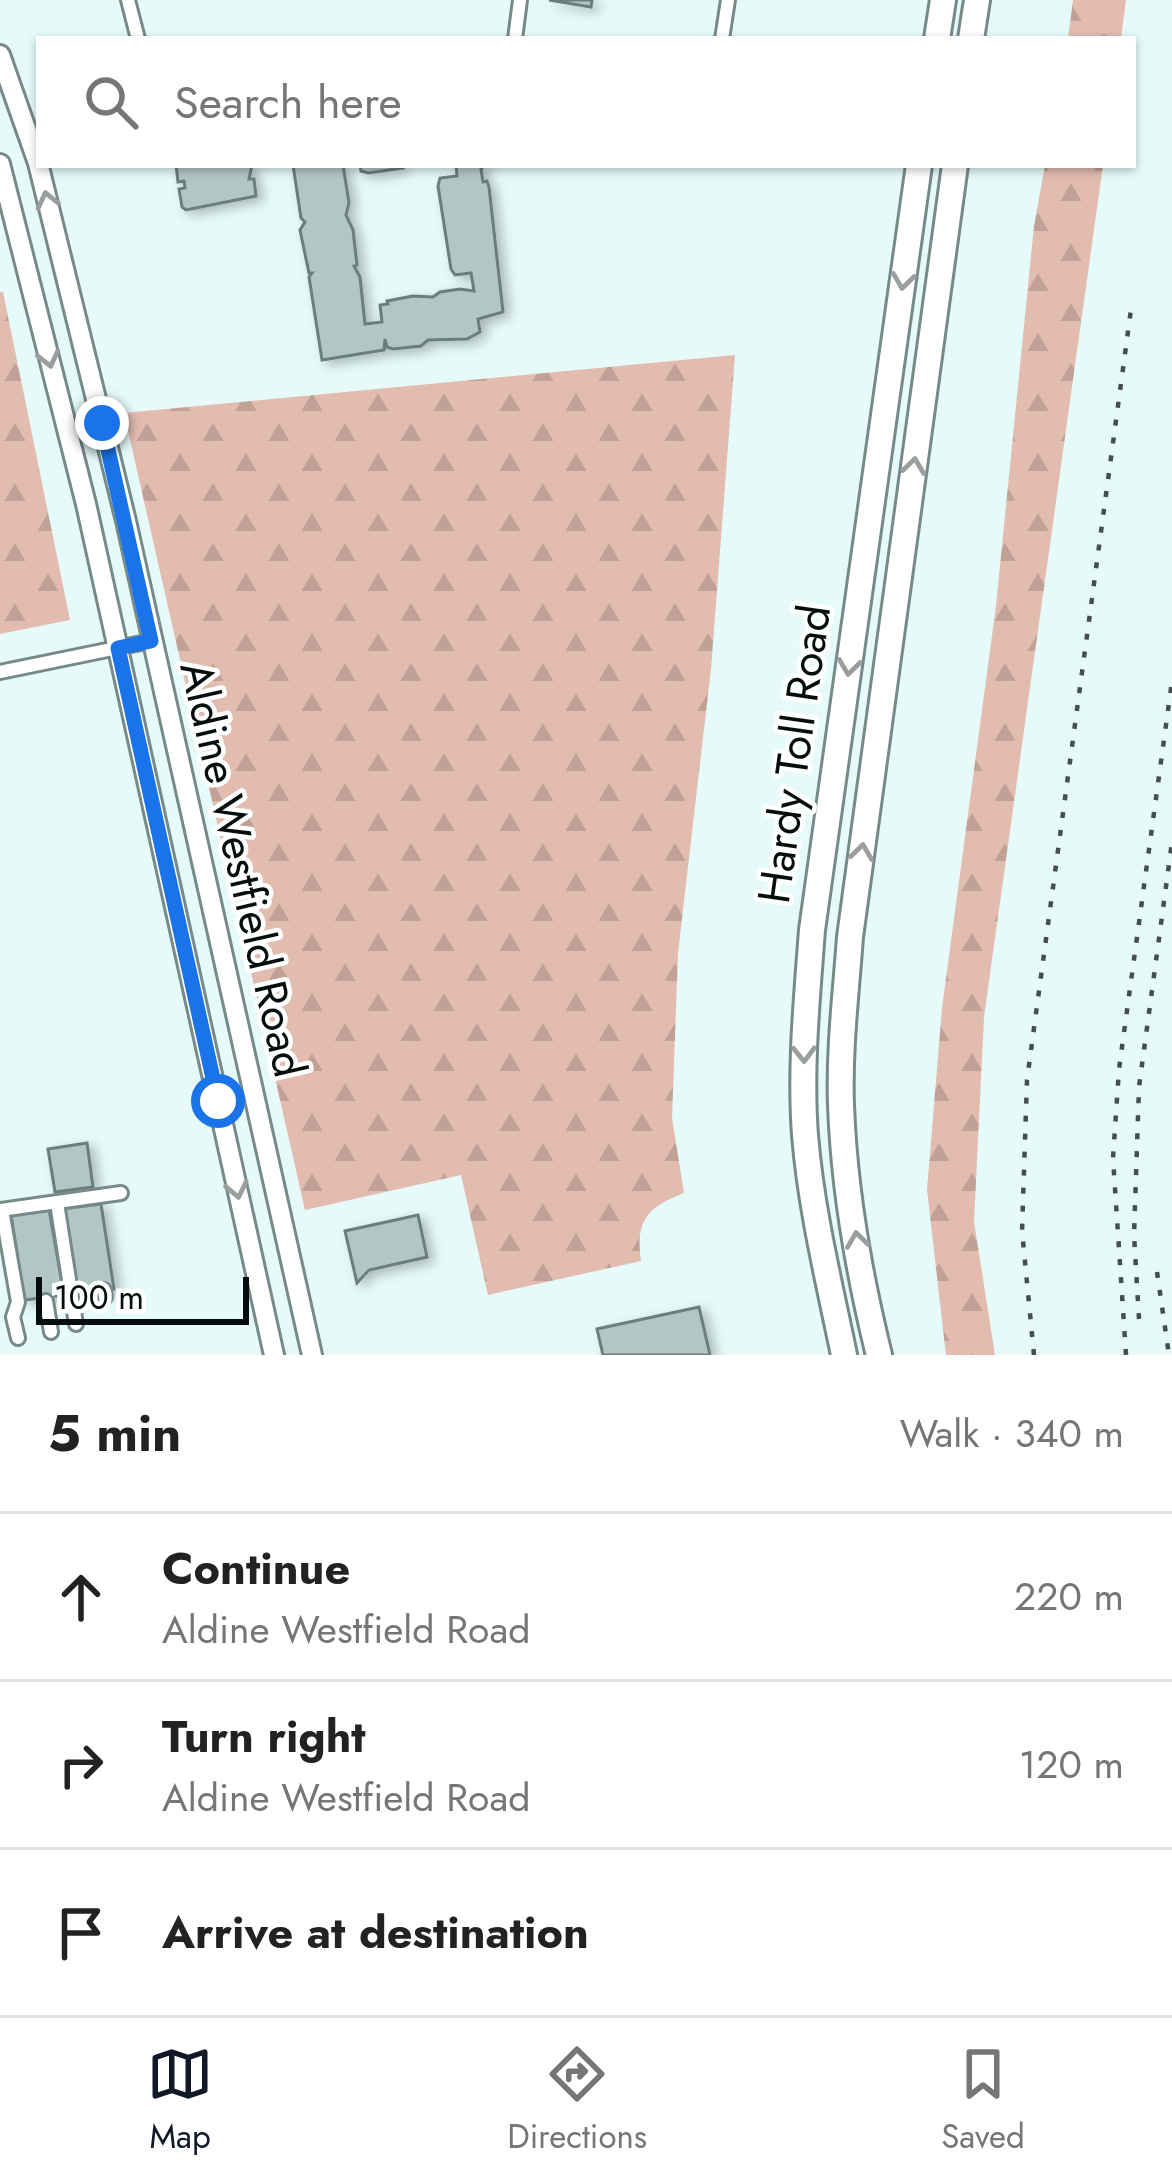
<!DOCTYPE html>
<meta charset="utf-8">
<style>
body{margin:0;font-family:Jost,sans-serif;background:#f6f6f6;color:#222}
.scale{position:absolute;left:36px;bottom:30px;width:213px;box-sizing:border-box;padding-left:12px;border:6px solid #060d0d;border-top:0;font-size:33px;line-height:42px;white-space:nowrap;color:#060d0d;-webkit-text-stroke:9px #fff;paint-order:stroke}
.stop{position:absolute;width:36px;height:36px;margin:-27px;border:9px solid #1a73e8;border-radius:50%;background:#fff}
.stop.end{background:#1a73e8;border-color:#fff;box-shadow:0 3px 12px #0008}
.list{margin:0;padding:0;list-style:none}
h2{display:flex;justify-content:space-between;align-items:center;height:156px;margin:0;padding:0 48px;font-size:51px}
h2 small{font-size:39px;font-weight:400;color:#767676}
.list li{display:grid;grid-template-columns:78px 1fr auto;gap:36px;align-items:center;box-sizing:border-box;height:168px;padding:0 48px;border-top:3px solid #e0e0e0}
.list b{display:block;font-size:45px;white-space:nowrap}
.list p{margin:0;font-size:39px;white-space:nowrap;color:#767676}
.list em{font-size:39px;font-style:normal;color:#767676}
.icon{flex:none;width:66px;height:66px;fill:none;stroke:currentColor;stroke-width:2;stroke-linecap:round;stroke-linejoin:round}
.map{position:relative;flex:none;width:1172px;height:1355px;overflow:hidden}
.search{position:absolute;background:#fff;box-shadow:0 3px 9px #0004;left:36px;right:36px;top:36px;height:132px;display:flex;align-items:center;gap:30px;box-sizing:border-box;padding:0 42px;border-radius:0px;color:#767676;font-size:45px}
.sheet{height:660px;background:#fff}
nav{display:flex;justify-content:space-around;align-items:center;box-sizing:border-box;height:168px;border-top:3px solid #e0e0e0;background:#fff;font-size:33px;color:#767676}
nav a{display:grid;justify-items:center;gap:6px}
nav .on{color:#111827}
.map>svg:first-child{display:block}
.forest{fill:url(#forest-firs)}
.building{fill:#b2c7c5;stroke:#6b7e7d;stroke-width:3;filter:url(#shadow)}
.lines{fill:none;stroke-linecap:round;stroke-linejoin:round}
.street-casing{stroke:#768a89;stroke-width:18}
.secondary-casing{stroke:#768a89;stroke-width:24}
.highway-casing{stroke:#768a89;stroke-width:30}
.street{stroke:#fff;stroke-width:12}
.secondary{stroke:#fff;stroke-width:18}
.highway{stroke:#fff;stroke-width:24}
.rail{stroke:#444e4e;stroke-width:4.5;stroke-dasharray:6 12;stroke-linecap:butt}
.oneway{stroke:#9b9e9e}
.route{stroke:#1a73e8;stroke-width:15}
.labels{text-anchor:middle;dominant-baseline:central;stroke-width:9;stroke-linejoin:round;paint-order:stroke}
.street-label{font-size:45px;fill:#060d0d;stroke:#fff}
</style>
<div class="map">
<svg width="1172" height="1355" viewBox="0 0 1172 1355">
<defs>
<pattern id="forest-firs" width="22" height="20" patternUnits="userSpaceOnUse" patternTransform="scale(3)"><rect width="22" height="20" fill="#e3bcb0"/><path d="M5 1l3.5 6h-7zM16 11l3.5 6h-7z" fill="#c1a096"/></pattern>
<filter id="shadow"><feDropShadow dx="6" dy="4" stdDeviation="6" flood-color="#0004"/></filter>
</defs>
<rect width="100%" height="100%" fill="#e5faf9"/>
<path class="forest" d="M1073,0H1126L1121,39H1068Z
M1045,165H1103L984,1017L974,1222L995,1355H946L927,1190L942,1008L996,606L1034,226Z
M0,292H3L70,620L0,634Z
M735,355L711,669L678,953L672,1118L684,1193C648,1207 635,1220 641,1261L488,1295L461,1175L305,1210L124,413Z"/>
<path class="building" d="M549,0H592L591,7Z
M176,165H252L249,179H254L256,196L186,210L182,207L179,189L185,188L184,181L178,182Z
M293,165H343L349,203L346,215L353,230L357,265L354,266L360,277L365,324L382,322L380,305L388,304L387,301L413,296L433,297L440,292L460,289L474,291L471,273L455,275L451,269L438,186L440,178L457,176L456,165H485L481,169L483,182L487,181L489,187L503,312L478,319L480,332L467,339L428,340L421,346L393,349L387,347L385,339L384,350L322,360L309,277L312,273H309L300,230L305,222L301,218Z
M360,165H402L403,168L368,173L361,171Z
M87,1143L93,1187L55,1192L48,1149Z
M101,1204L114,1289L73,1295L61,1209Z
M49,1209L64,1295L24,1300L11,1214Z
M418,1215L427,1257L369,1270L357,1283L345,1231Z
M699,1307L710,1355H603L597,1329Z"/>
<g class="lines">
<g class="street-casing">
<path id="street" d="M128,0L138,39
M515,39L520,0
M722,39L728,0
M0,672L151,641
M57,1203L76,1324
M0,1210L121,1193
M2,1210L18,1302L13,1317L18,1338
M104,1290L105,1297
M46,1301L51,1332"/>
</g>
<g class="secondary-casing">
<path id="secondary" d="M0,55L38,163L126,521L312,1355
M0,164L86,504L274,1355"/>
</g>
<g class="highway-casing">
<path id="highway" d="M937,39L943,0
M971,39L977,0
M844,1355C829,1282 811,1209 805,1135C800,1067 807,998 812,930L919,165
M879,1355C859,1274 844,1188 841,1105C839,1049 846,993 850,937L955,165"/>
</g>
<use href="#street" class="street"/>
<use href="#secondary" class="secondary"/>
<use href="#highway" class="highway"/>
<path class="rail" d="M1157,1272L1169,1355
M1139,1319L1134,1235L1139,1087L1172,842
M1034,1355L1022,1231L1027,1080L1132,302
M1126,1355L1113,1158L1119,1069L1172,681"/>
</g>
<defs><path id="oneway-chevron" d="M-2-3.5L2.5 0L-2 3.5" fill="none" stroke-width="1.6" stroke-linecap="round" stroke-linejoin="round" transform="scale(3)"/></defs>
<g class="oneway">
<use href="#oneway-chevron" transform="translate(47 200) rotate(-103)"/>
<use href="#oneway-chevron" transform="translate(903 281) rotate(98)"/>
<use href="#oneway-chevron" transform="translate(49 359) rotate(76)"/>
<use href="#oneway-chevron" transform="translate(914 466) rotate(-82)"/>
<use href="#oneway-chevron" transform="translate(849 667) rotate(98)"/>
<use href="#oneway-chevron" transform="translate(862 852) rotate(-82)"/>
<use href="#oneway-chevron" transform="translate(804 1054) rotate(89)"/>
<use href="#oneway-chevron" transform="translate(237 1190) rotate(78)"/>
<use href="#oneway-chevron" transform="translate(857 1240) rotate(-98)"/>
</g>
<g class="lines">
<path class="route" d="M102,423L151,641L118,648L218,1101"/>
</g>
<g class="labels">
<g class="street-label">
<text transform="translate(794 754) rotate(-82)">Hardy Toll Road</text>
<text transform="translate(243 869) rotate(77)">Aldine Westfield Road</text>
</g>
</g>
</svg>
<div class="scale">100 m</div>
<div class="stop" style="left:218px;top:1101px"></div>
<div class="stop end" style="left:102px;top:423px"></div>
<div class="search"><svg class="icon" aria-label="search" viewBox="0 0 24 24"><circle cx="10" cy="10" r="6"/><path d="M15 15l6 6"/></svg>Search here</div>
</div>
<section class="sheet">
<h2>5 min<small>Walk · 340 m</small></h2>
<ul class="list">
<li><svg class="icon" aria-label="ahead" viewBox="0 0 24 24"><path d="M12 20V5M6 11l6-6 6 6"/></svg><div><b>Continue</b><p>Aldine Westfield Road</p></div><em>220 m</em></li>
<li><svg class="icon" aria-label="right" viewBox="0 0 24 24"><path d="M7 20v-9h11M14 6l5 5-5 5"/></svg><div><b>Turn right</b><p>Aldine Westfield Road</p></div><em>120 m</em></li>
<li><svg class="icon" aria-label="arrive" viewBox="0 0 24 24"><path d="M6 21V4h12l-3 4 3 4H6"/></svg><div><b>Arrive at destination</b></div></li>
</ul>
</section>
<nav>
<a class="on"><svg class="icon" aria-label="map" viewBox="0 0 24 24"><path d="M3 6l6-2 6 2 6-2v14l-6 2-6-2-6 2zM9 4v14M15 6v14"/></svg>Map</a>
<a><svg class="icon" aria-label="directions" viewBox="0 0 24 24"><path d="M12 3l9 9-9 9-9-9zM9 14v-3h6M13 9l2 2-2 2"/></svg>Directions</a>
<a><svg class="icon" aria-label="saved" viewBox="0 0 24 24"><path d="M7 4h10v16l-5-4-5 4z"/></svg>Saved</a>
</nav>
